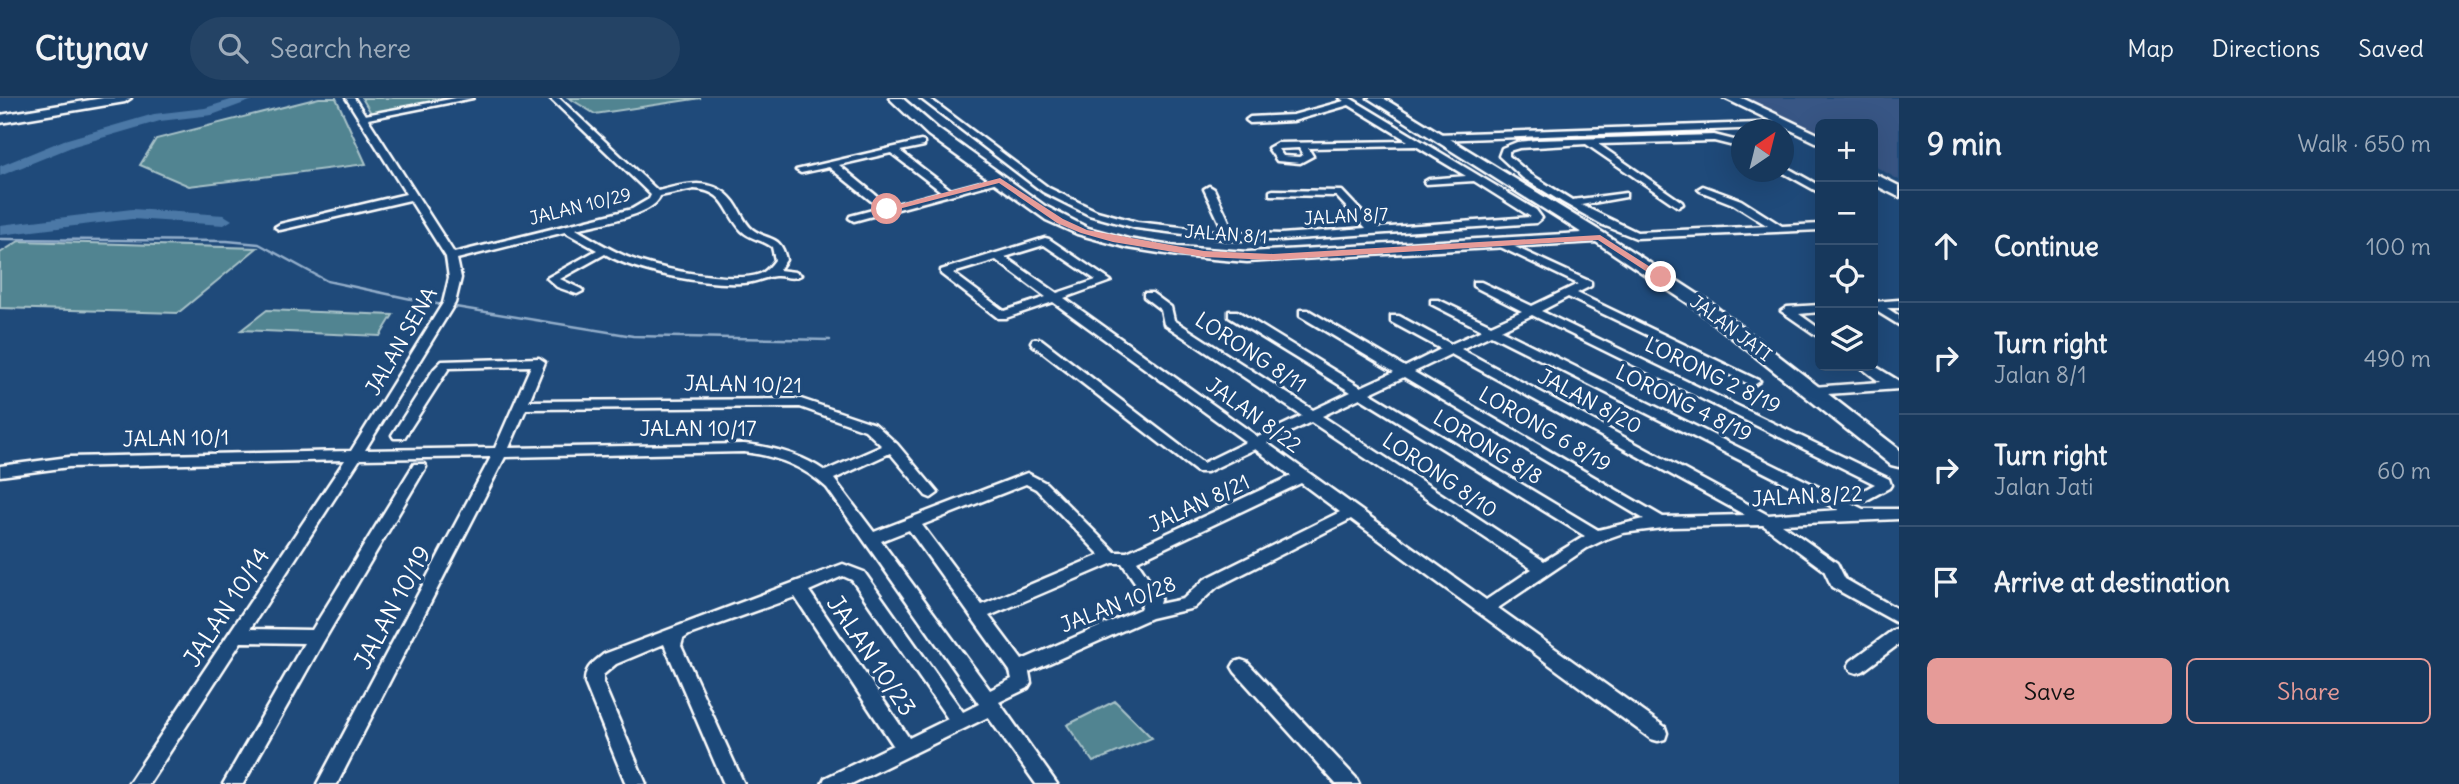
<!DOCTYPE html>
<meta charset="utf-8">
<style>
body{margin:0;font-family:Delius,sans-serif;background:#244365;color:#f1f3f6}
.controls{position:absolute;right:21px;top:21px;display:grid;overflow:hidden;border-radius:10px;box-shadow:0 7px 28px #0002}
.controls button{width:63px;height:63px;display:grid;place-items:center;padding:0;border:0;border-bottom:2px solid #365272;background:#17385c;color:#f1f3f6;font:35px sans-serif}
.compass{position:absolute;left:1731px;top:21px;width:63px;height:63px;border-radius:50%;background:#17385c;box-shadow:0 7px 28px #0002;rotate:35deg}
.stop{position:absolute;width:21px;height:21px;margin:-16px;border:5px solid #e69b98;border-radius:50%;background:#fff}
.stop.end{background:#e69b98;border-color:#fff;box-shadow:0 2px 7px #0008}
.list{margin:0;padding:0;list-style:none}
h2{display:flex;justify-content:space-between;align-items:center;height:91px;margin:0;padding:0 28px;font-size:30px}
h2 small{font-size:23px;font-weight:400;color:#9eacbb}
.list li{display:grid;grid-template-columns:46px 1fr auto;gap:21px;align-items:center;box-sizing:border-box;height:112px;padding:0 28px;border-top:2px solid #365272}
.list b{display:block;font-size:26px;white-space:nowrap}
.list p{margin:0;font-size:23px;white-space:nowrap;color:#9eacbb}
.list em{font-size:23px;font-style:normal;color:#9eacbb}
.actions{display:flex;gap:14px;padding:21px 28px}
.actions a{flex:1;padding:16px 0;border:2px solid #e69b98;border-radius:10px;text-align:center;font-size:24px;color:#e69b98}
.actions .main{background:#e69b98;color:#111}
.icon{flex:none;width:38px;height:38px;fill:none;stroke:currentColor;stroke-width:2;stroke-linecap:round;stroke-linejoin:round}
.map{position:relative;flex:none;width:1899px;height:686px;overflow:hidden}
header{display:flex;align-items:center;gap:42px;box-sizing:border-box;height:98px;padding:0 35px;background:#17385c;border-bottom:2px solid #365272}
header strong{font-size:33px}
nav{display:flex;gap:38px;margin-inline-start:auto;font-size:24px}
.search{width:490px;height:63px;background:#244365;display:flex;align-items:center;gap:18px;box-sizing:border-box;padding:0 24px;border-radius:38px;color:#9eacbb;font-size:26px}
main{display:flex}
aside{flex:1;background:#17385c}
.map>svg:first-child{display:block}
.built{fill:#385785}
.green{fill:#518491;stroke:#a8c2c8;stroke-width:2}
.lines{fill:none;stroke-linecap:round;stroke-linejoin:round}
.stream{stroke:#93aeca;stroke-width:2.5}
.river{fill:#4b78a6;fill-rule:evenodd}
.street-casing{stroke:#fff;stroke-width:5}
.secondary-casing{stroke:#fff;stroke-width:5}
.primary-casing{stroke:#fff;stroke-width:5}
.street{fill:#1f4a7a;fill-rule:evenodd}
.secondary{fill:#1f4a7a;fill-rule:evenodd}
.primary{fill:#1f4a7a;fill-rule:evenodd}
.route{fill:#e69b98}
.labels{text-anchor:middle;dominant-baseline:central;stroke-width:7;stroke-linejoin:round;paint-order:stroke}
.far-street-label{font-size:18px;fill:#fff;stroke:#1f4a7a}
.street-label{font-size:21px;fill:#fff;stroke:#1f4a7a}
.near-street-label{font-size:24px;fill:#fff;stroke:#1f4a7a}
</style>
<header>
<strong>Citynav</strong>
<div class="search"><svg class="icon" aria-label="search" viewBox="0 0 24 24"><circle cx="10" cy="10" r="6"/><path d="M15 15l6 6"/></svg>Search here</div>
<nav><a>Map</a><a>Directions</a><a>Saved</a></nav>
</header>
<main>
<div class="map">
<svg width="1899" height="686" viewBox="0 0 1899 686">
<rect width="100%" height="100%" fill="#1f4a7a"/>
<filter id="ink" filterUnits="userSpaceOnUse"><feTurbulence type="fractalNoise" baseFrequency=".0143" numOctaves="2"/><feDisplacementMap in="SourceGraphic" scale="14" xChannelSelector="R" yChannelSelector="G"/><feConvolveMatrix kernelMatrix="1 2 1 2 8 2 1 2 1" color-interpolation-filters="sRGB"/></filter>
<g filter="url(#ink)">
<path class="built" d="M1748,0H1899V82L1873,67V26H1820V39Z"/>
<path class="green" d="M319,0H336L366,66L189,88L140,67L156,41Z
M362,0H459L371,15Z
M569,0H701L595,16Z
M19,143L257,150L178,215L0,210V155Z
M267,212L393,217L380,238L241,232Z
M1115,603L1152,640L1093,664L1067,627Z"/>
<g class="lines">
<path class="stream" d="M0,141L227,143L259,146L327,183L425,204L633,238L830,242"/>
<path class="river" d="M237,0H258L212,17L160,23L74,48L0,78V68L64,42L154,16L205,10Z
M132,111L224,117L232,122L224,127L132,121L0,137V127Z"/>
<g class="street-casing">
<path id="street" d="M346,0H354L365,17L456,0H473L368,21L454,155L632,111L649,101L651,97L550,0H559L658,93C685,86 714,78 734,104C740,112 744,124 752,131C769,144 781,136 786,162L779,172L795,174L801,177C792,183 784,177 775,178C765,179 754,185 743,185C704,187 638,175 605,156L560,181L581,191L583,193L577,196L557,189L547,180L597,152L565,134L457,161L461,180L455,205L365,352L495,350L531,268L449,270L404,340H394L392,337L434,271L442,263L539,260L545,264L529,303L801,301L875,326L897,346L938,395L931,400L926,398L890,355L834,381L874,434L1027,375L1046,385L1115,454H1127L1291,378L1255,351L1207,374H1197L1033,247L1031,244L1033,241H1041L1203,365L1246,344L1053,204L1006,220H998L941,176V172L1045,140L1049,141L1111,183L1064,200L1258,339L1302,318L1164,226L1161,212L1144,199V195H1152L1171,209L1174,222L1313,312L1351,294L1229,219V213H1237L1361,289L1394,274L1300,218V212H1308L1405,269L1441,251L1391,224V218H1399L1451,246L1482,232L1431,206V202H1439L1491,227L1522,213L1473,188V184H1481L1532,208L1578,186L1496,147V143L1500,142L1591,184V188L1577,195L1760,283L1754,287L1749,286L1568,199L1541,213L1889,381L1891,387L1889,390L1865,403H1855L1853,400L1855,397L1875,386L1532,217L1501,232L1863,411H1899V421L1782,426L1837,465L1845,481L1899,512V526L1832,489L1824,472L1763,427L1670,429L1623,435L1606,441L1587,450L1498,510L1665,629L1667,635L1665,641L1658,643L1651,641L1351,421L1217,489L1194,510L1151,520L1029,574L1031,585L1028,590L999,604L1057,686H1036L988,619L851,686H822L825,680L893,647L795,499L689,537L683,541L681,548L744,686H724L664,546L616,566L603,577V585L646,686H626L585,585C585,569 592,566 604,556L843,466L864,474L963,614L979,606L827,390C803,368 777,358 744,354L505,359L337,686H317L491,359L360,361L250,531L312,532L414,366H424L426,369L323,544L243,686H223L304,545L241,544L149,686H128L345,362L69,369L0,378V368L69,359L351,353L443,205L449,180L446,159L410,102L280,132L275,129L280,126L406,96ZM694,91C727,93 724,114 742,133C750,141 763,142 772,149L775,162C771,167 767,173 760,176C732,186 649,170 623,157C607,150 591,140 576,131C595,126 654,118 660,98ZM1044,147L1096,182L1057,195L1005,159ZM996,162L1046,199L1004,213L953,175ZM1491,237L1839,412L1768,417L1461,251ZM1451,256L1745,417L1663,419L1414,274ZM1404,279L1644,421L1598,432L1370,295ZM1360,300L1585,438L1544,463L1322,318ZM800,309L865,332L882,348L825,373C801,356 773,349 744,346L509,350L526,311ZM1311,324L1532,471L1486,502L1267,345ZM1301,385L1340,414L1205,481L1183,501L1159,506L1161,499L1137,463ZM1026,386L1036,391L1100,457L982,507L922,427ZM909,432L1010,573L1012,581L990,592L881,443ZM1113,465H1122L1145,499L1140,511L1022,562L989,518ZM843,478L852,482L948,621L909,640L809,493Z
M920,0H929L1049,90L1097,113L1137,124L1224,134L1204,91L1209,88L1214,91L1234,134L1281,136L1366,130L1336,98L1270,97V93L1273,92L1342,93L1377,130L1531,119L1474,83L1426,86L1424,84L1429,81L1466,78L1416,48L1308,50L1313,58L1300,65L1277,63L1268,50L1277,45L1408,43L1349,7L1293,23L1250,25L1246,22L1250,19L1293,17L1344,3L1340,0H1350L1536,112L1542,120L1536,125L1281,142H1231L1136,130L1089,117L1043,94ZM1299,50L1303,57L1299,59L1283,58L1278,51Z
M1789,24L1792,25V29L1436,42L1432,39L1436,36Z
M1714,37L1742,44V50L1714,43L1598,46L1682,104L1683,106L1678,109L1586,46L1519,50L1509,53V58L1530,76L1572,102L1626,95V99L1581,107L1637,134L1768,128L1733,106L1700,93L1698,91L1703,88L1741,102L1782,128L1820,126V132L1636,140L1603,127L1562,104L1523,80L1499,58L1502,50L1517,44L1537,42Z
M921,43L924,44V48L900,53L951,92L1000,79L1005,82L854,123L849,120L850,118L880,110L829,69L801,75L796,72ZM891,55L942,94L889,108L839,67Z
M1784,68L1820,88V95L1782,74H1784Z
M1899,202V210H1887L1899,218V227L1873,211V204Z
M1820,207V214L1799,216L1820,231V240L1781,213L1787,209Z
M1873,267L1899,283V291L1813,297L1806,293L1813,289L1880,284L1859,268Z
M1899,530V546L1863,573L1857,575L1851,573L1848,568L1851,563L1893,532Z
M1241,562L1247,564L1356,680L1359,686H1336L1235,574L1232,569L1235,564Z"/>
</g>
<g class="secondary-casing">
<path id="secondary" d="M103,0H131L125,4L0,25V17Z
M889,0H902L938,31L1045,108L1088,130L1128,141L1178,149L1247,154L1582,135L1368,0H1383L1605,136L1707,202L1899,351V369L1891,367L1695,210L1596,144L1247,164L1178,158L1128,150L1077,136L1046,122L928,37Z"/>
</g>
<g class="primary-casing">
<path id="primary" d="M1724,0H1742L1820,37V46Z
M1873,75L1899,88V99L1873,86Z"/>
</g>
<use href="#street" class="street"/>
<use href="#secondary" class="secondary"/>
<use href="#primary" class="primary"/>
</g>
</g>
<path class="route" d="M1000,80L1063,121L1087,132L1204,153L1273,156L1600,137L1666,179L1658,181L1598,142L1273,162L1204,159L1113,144L1081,135L1057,125L999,85L887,114L882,111Z"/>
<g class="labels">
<g class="far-street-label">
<text transform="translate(580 108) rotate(-14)">JALAN 10/29</text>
<text transform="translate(1346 118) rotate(-3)">JALAN 8/7</text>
<text transform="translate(1226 136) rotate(4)">JALAN 8/1</text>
<text transform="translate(1731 230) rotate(37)">JALAN JATI</text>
</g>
<g class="street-label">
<text transform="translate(401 243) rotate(-60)">JALAN SENA</text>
<text transform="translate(1251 254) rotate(33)">LORONG 8/11</text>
<text transform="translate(1713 277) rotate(26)">LORONG 2 8/19</text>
<text transform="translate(743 286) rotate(1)">JALAN 10/21</text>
<text transform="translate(1590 303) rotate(28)">JALAN 8/20</text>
<text transform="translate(1684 305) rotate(26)">LORONG 4 8/19</text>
<text transform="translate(1254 317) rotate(36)">JALAN 8/22</text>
<text x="698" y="330">JALAN 10/17</text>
<text transform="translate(1545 331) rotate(30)">LORONG 6 8/19</text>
<text transform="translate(176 340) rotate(-1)">JALAN 10/1</text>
<text transform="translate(1488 349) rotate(31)">LORONG 8/8</text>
<text transform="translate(1440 377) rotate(34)">LORONG 8/10</text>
<text transform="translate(1807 398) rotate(-3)">JALAN 8/22</text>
<text transform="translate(1199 405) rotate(-25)">JALAN 8/21</text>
<text transform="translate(1118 506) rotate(-21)">JALAN 10/28</text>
</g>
<g class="near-street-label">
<text transform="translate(226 509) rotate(-57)">JALAN 10/14</text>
<text transform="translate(392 509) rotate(-62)">JALAN 10/19</text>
<text transform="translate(872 557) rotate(56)">JALAN 10/23</text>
</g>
</g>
</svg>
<div class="controls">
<button>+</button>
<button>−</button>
<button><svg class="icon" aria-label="locate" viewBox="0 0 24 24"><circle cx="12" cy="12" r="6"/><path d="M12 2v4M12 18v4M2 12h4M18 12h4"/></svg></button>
<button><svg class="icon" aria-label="layers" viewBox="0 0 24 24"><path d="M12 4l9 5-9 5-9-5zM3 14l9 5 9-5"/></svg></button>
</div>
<svg class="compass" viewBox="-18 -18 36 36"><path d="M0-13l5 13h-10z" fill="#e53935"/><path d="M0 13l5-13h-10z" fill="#9eacbb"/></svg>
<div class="stop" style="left:887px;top:111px"></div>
<div class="stop end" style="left:1661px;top:179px"></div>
</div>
<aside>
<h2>9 min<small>Walk · 650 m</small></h2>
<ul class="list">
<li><svg class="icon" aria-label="ahead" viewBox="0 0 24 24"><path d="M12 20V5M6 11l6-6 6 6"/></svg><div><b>Continue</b></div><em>100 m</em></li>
<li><svg class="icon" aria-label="right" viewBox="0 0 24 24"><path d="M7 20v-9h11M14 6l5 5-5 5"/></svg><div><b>Turn right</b><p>Jalan 8/1</p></div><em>490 m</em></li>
<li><svg class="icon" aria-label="right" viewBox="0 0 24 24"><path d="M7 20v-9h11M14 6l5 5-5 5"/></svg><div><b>Turn right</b><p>Jalan Jati</p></div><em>60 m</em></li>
<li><svg class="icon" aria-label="arrive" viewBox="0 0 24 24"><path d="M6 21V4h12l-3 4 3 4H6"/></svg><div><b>Arrive at destination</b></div></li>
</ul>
<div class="actions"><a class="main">Save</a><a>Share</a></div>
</aside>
</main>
